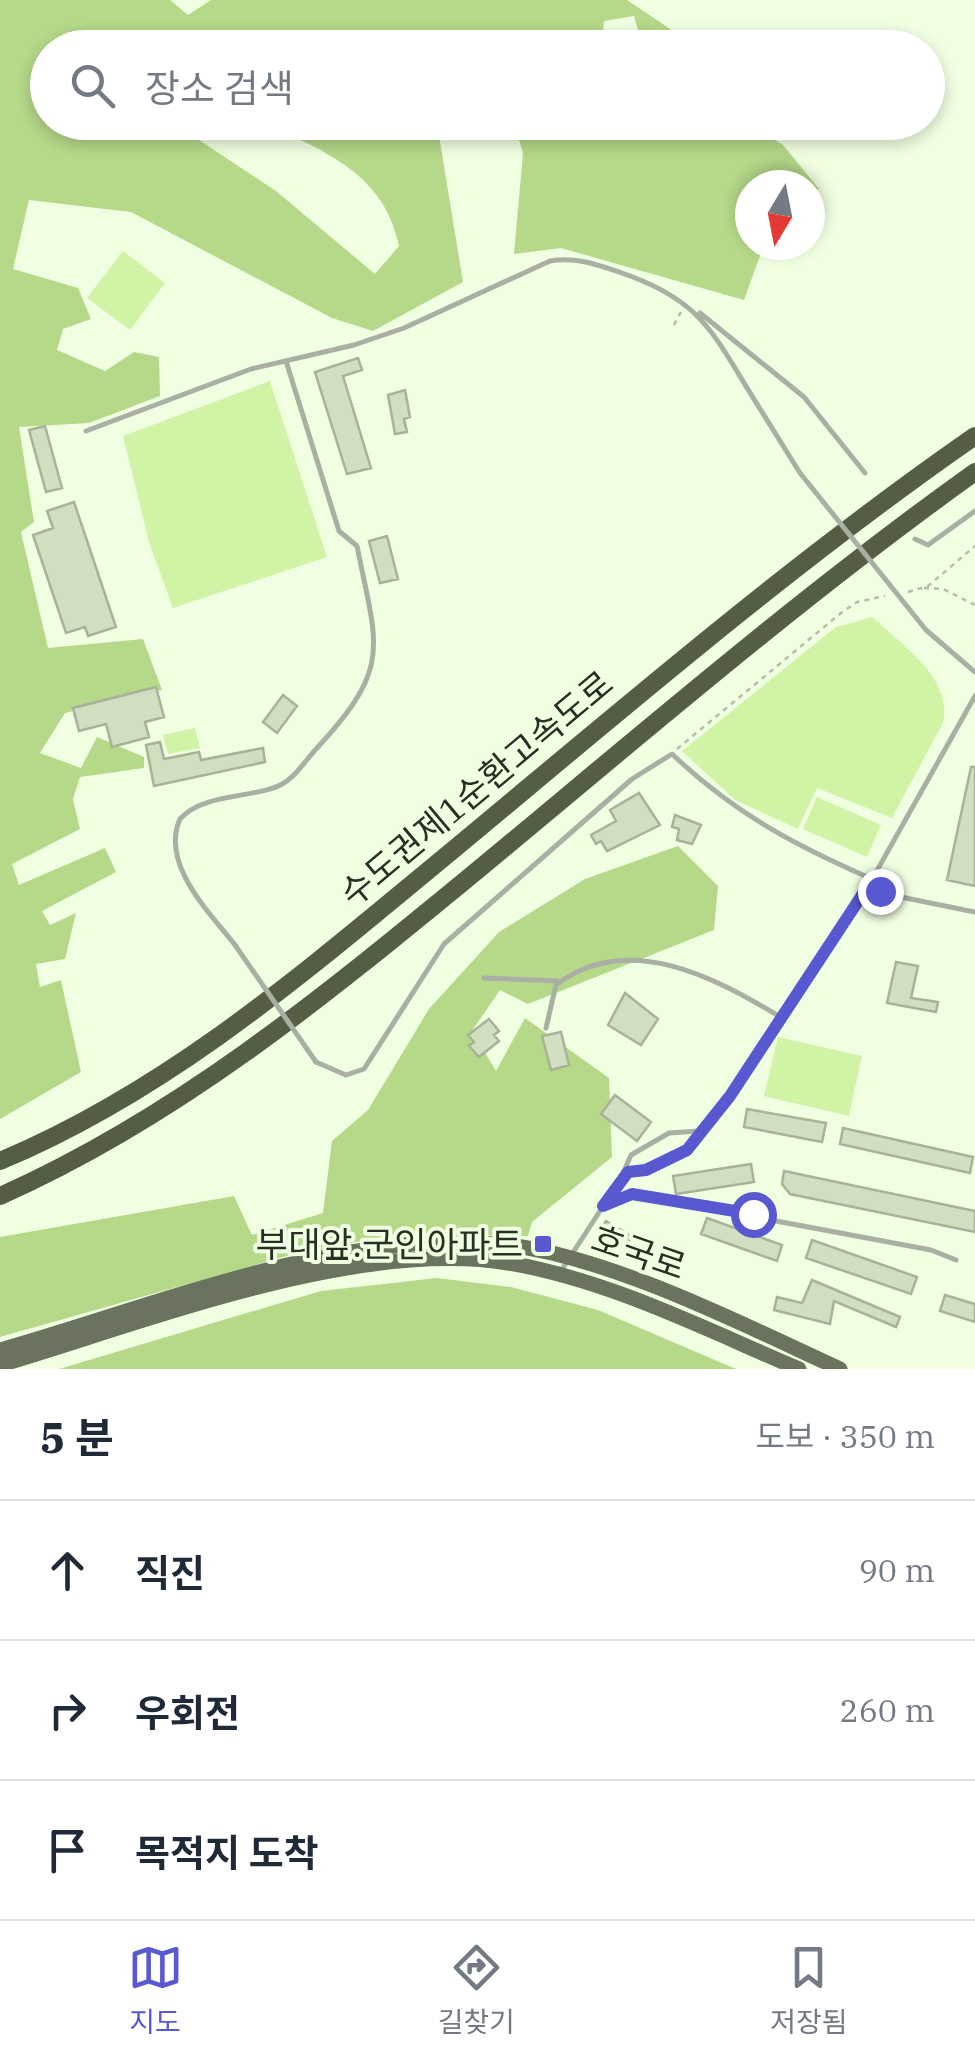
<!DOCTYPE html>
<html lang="ko">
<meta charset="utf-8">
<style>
body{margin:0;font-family:"IBM Plex Serif","Noto Sans KR",serif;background:#f2f2f3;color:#1f2937}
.compass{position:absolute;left:735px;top:170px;width:90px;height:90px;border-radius:50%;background:#fff;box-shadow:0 5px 15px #0003;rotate:190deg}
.stop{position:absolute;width:30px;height:30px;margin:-22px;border:8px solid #5859d1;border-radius:50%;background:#fff}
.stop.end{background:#5859d1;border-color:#fff;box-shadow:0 2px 10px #0008}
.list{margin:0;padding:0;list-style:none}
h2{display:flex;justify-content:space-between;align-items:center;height:130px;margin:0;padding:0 40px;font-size:42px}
h2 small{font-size:32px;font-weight:400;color:#747a83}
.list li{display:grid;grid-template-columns:65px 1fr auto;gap:30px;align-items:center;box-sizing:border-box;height:140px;padding:0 40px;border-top:2px solid #e0e1e3}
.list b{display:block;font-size:38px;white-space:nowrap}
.list em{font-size:32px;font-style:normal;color:#747a83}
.icon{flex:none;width:55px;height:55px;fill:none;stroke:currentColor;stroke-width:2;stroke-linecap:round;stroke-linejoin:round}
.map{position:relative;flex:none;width:975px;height:1369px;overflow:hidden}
.search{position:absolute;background:#fff;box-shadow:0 5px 15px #0003;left:30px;right:30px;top:30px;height:110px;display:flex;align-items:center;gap:25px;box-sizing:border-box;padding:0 35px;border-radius:55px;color:#747a83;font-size:38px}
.sheet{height:550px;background:#fff}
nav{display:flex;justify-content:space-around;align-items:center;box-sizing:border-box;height:140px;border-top:2px solid #e0e1e3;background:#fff;font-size:28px;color:#747a83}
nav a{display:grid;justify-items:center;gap:5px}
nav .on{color:#5859d1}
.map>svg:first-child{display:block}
.green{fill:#d0f3a5}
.forest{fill:#b5d889}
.building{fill:#d1dec2;stroke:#a6b398;stroke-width:2.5}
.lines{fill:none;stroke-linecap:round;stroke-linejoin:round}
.path{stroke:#b3bea6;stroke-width:2.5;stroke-dasharray:5 5;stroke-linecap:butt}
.service{stroke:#aaafa3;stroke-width:5}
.primary{stroke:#69735e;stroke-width:15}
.motorway{stroke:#535e45;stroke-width:18}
.service-bridge{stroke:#aaafa3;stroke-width:5}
.route{stroke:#5859d1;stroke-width:12}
.poi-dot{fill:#5859d1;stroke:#f0fee1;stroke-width:4}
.labels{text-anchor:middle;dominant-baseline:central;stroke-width:8;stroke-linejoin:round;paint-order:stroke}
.street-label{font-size:35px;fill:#2a2f24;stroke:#f0fee1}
.poi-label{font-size:35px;fill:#2a2f24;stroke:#f0fee1;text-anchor:end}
</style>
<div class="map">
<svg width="975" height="1369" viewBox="0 0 975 1369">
<rect width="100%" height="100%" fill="#f0fee1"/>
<path class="green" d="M123,251L165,283L130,330L87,298Z
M270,381L327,557L173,608L149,542L123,436Z
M873,617C903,647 953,677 943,723L892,818L817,788L798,829L735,800L682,751L836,627Z
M195,728L200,748L168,754L163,735Z
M817,797L881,825L867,857L803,829Z
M778,1037L862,1056L849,1116L764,1096Z"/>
<path class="forest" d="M0,0H170L188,15L211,0H627L679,35L640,37L634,16L604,21L602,47L48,48V122L192,123L199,140L276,191L375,274L399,246C384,173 326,153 266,123H437L463,282L373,331L332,318L131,212L29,200L13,269L78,288L91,319L63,329L57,350L105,371L134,352L159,357L160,396L89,423L19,427L34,522L21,532L48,648L143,639L162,690L65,713L40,753L81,768L97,737L144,757V768L80,777L73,799L80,829L12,864L19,885L105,848L116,872L42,911L50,925L76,913L65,959L36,964L40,987L61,980L81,1072L0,1119Z
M514,123H748L783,145L819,189L810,196V185H750V245H764L744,300L561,248L514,254L523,153Z
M678,846L718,886L714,930L528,1004L500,990L472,1031L496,1071L525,1018L609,1078L612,1157L532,1222L528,1236L400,1233L283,1257L0,1337V1237L234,1196L252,1235L323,1213L332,1141L368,1110L429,1009L499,932L585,879Z
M437,1278L511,1287L598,1310L736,1369H59L321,1291Z"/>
<path class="building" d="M358,358L362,370L343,376L371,468L347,474L315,372Z
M405,390L410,417L404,419L407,432L395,434L388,395Z
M45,426L62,488L46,492L29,430Z
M74,502L116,627L88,636L85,627L66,633L33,535L53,528L47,511Z
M387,536L398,579L380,583L369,541Z
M156,687L164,717L145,722L149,737L112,747L106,724L79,731L73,708Z
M283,695L297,706L277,733L263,722Z
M160,742L164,759L199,752L201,760L263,748L265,762L154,786L146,745Z
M971,767H975V886L947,880Z
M639,793L660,825L607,851L601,841L596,844L591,835L616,821L610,810Z
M675,815L701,825L692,844L677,840L679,829L672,827Z
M896,962L918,966L911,998L938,1002L936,1012L887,1003Z
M625,993L658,1019L641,1045L608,1025Z
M489,1019L499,1031L494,1035L499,1041L479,1057L469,1046L474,1042L468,1035Z
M561,1032L569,1065L551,1070L542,1036Z
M615,1095L651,1122L637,1141L601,1114Z
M747,1109L826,1123L822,1142L744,1127Z
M843,1128L973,1157L970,1173L840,1144Z
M751,1164L754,1182L676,1194L673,1176Z
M784,1171L975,1211V1232L790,1194L782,1184Z
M707,1218L782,1245L777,1261L701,1234Z
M606,1221L632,1237L625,1248L599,1232Z
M812,1240L917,1277L911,1294L806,1258Z
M812,1280L900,1317L896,1327L834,1301L830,1324L774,1310L777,1297L802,1303Z
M945,1295L975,1304V1322L940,1311Z"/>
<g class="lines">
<path class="path" d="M674,325L681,312
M924,588L943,589L975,605
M908,592L928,586L975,546
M677,749L841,613L857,602L885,596"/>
<path class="service" d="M700,313L804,397L865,473
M86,431L251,369L354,345L404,328L550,261C576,257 596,264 619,272C703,300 713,334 757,404
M915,539L928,545L975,511
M926,630L975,672
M868,886L891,895L975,912
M235,945C209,912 160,864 180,819C201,795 244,798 273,788C293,782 303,763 317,748C393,666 377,647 357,546L339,531L286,361
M484,978L558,981
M546,1028L556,985C628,930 716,978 782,1018
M316,1062L346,1075L364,1069L444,944L632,779L672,754C734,813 794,845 872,879
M699,1131L731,1096L861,899L975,696
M603,1206L632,1194L931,1250L956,1260
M561,1271L620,1180L631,1155L669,1133L699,1131C674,1171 643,1158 620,1180"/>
<path class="primary" d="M0,1350C155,1306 347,1226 508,1245C613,1258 744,1325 840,1369
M0,1365C146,1322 358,1238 508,1263C609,1280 705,1329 799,1369"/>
<path class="motorway" d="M0,1161C172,1089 311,967 453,850C624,708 792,563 975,436
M0,1196C180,1116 328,993 479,869C642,734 803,595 975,472"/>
<path class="service-bridge" d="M757,404L800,473L926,630
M235,945L316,1062"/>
</g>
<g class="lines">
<path class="route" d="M753,1214L632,1194L603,1206L628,1172L646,1170L687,1150L730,1096L868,886L880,891"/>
</g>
<rect class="poi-dot" x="533" y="1234" width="20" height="20" rx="5"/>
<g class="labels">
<g class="street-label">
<text transform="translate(476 788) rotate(-40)">수도권제1순환고속도로</text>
<text transform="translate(639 1252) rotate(19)">호국로</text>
</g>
<g class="poi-label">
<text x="523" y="1244">부대앞.군인아파트</text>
</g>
</g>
</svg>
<svg class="compass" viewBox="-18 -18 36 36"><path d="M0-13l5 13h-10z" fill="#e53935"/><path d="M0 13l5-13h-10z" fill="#747a83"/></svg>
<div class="stop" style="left:753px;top:1214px"></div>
<div class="stop end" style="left:880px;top:891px"></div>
<div class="search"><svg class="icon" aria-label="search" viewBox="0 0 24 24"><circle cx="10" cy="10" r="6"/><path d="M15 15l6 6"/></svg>장소 검색</div>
</div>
<section class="sheet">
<h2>5 분<small>도보 · 350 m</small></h2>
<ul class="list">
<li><svg class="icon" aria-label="ahead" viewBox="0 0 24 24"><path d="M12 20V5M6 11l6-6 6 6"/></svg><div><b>직진</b></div><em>90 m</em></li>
<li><svg class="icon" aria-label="right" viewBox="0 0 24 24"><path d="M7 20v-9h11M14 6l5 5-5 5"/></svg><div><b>우회전</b></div><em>260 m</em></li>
<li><svg class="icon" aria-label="arrive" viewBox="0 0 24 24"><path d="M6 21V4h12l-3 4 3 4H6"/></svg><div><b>목적지 도착</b></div></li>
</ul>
</section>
<nav>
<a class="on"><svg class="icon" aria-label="map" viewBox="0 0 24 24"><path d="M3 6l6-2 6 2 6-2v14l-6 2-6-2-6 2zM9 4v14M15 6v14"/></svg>지도</a>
<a><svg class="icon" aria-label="directions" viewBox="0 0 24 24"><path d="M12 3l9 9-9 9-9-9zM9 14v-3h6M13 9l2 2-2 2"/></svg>길찾기</a>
<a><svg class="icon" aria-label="saved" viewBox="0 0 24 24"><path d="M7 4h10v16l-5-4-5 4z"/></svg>저장됨</a>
</nav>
